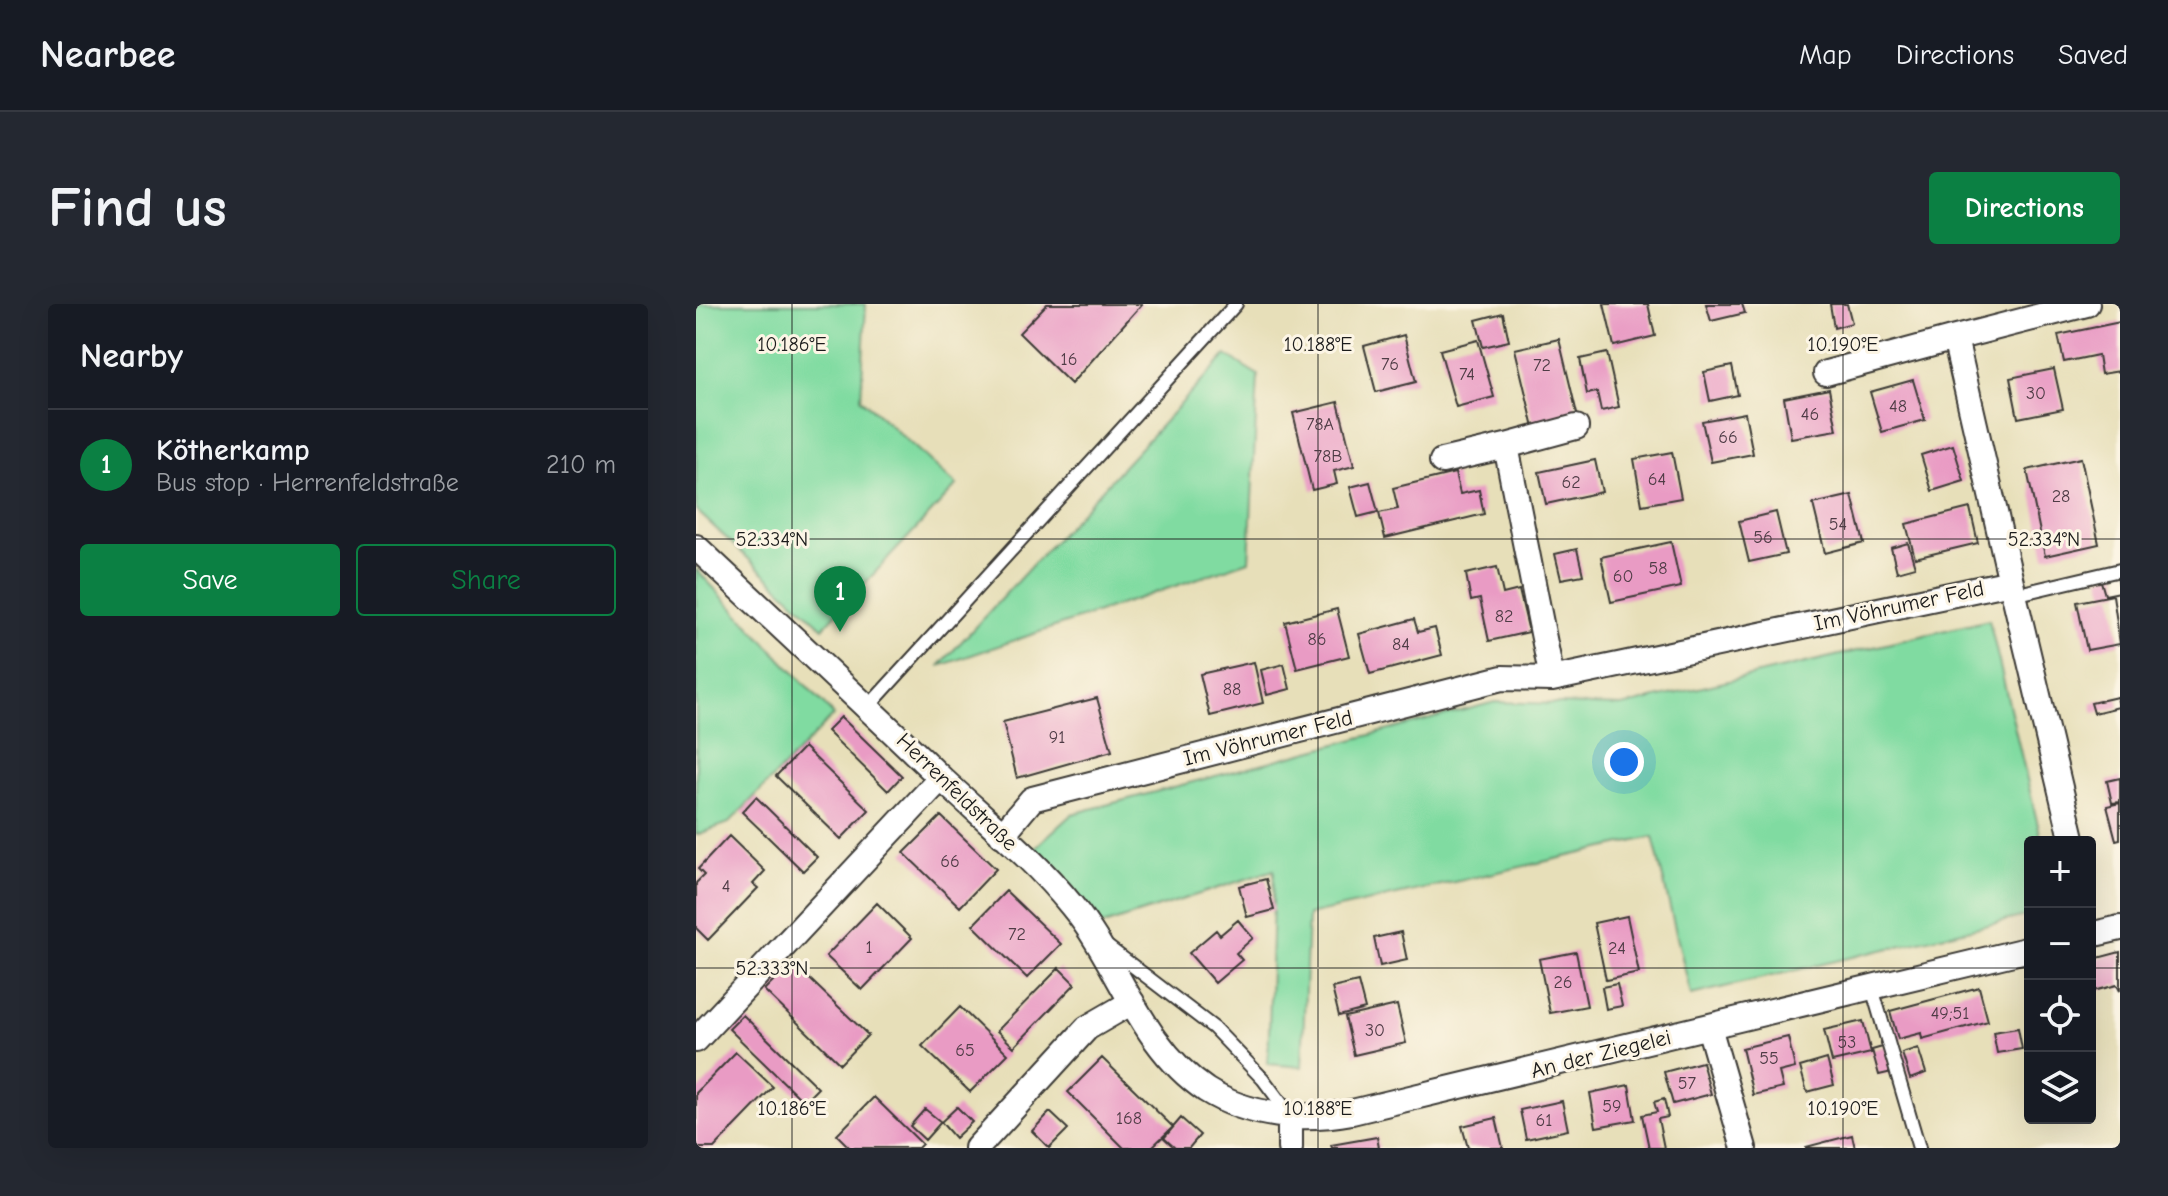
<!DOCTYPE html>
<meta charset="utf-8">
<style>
body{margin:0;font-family:"Comic Neue",sans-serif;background:#242831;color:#f1f3f6}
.controls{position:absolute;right:24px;bottom:24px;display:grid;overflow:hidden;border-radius:8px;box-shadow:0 8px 32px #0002}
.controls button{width:72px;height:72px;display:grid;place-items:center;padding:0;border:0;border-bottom:2px solid #363941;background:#171b24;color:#f1f3f6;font:40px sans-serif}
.you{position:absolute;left:928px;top:458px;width:28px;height:28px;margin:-20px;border:6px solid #fff;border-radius:50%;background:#1a73e8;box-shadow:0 0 0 12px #1a73e833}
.badge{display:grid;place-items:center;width:52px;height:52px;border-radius:50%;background:#0b8043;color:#fff;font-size:26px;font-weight:700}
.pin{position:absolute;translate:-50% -66px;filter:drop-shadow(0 2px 4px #0008)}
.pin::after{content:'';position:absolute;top:42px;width:28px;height:24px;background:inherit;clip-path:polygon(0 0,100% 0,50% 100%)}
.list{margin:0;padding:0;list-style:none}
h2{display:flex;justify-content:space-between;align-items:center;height:104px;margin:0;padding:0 32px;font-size:34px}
h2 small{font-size:26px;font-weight:400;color:#9ea1a6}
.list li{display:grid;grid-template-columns:52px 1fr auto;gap:24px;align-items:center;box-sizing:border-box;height:112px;padding:0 32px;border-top:2px solid #363941}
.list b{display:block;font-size:30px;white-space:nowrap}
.list p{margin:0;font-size:26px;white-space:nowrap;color:#9ea1a6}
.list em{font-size:26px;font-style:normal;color:#9ea1a6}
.actions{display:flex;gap:16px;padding:24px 32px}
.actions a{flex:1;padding:18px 0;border:2px solid #0b8043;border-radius:8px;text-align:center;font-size:28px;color:#0b8043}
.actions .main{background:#0b8043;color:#fff}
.icon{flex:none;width:44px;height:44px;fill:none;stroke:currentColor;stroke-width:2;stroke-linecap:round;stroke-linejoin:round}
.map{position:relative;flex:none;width:1424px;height:844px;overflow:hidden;border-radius:8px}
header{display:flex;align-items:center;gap:48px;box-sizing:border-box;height:112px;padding:0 40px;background:#171b24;border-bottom:2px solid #363941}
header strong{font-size:38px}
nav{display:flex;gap:44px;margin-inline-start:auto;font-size:28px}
.intro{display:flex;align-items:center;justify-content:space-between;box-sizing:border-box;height:192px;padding:0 48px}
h1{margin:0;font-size:56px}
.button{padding:20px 36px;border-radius:8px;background:#0b8043;color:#fff;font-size:28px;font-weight:700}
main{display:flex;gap:48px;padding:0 48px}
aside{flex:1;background:#171b24;border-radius:8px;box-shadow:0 8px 32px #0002}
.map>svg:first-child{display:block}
.green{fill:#80dba1;stroke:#4e7c5e;stroke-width:2}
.building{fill:#e99bc4}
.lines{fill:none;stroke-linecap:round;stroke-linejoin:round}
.service-casing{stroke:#3a3934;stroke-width:16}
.minor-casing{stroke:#3a3934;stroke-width:28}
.service{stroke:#fff;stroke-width:12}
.minor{stroke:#fff;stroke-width:24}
.ticks{fill:none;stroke:#1c1c1c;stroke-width:2;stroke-opacity:0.45}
.labels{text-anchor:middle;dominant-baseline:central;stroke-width:6;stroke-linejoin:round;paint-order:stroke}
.number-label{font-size:18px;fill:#4f3c46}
.street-label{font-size:22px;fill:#1c1c1c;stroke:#fcf5e5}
.ticks-label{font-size:20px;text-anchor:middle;fill:#1c1c1c;stroke:#fcf5e5;stroke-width:6;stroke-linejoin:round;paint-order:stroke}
</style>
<header>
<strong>Nearbee</strong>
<nav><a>Map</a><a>Directions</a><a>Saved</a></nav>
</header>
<div class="intro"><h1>Find us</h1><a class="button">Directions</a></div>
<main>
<aside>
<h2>Nearby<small></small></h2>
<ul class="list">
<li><span class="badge">1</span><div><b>Kötherkamp</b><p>Bus stop · Herrenfeldstraße</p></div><em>210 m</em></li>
</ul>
<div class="actions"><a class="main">Save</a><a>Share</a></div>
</aside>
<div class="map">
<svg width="1424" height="844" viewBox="0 0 1424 844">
<rect width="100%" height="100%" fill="#fcf5e5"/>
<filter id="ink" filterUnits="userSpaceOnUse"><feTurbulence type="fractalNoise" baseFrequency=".0125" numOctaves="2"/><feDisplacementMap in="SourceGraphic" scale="16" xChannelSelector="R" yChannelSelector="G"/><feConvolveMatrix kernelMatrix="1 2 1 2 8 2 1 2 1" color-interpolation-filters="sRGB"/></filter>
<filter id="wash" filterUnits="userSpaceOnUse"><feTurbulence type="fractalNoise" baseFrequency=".006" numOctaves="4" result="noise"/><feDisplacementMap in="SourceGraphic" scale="32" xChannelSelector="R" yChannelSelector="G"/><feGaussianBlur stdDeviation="1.8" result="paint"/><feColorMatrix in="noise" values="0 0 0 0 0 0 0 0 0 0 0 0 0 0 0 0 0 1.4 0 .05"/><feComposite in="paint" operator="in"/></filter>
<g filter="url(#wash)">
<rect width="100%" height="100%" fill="#e7dfb9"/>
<path class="green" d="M0,0H170L165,95L261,181L127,324L0,206Z
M530,51L562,71L553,257L243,362Z
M0,265L138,411L33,519L0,531Z
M1293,316L1346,538H1334V611L995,691L957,533L612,611L606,763L572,760L578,566L404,622L335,547L376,510L799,398L926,402Z"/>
<g id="blocks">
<path class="building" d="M351,0H446L375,80L323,29Z
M908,0H952L959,32L918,42Z
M1010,0H1046L1049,9L1015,17Z
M1134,0H1151L1156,19L1138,24Z
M807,9L813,37L787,43L780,16Z
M1424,18V67L1405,70L1402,51L1368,58L1362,31Z
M708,31L720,78L680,88L668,42Z
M863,35L882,114L838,124L819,45Z
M782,36L798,93L760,103L744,46Z
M911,49L923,103L905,107L901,88L891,90L884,55Z
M1036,62L1042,91L1014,97L1008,68Z
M1358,65L1367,105L1322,114L1314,74Z
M1217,76L1229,116L1186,128L1174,88Z
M1133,85L1141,126L1095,134L1088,94Z
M642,98L658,162L638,167L641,180L616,186L597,109Z
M1049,109L1057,150L1015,158L1006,117Z
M1257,141L1268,177L1236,187L1225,151Z
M976,148L985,194L946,201L938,155Z
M1385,154L1403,240L1349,252L1331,166Z
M899,156L906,188L850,200L843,168Z
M759,169L764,190L783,186L788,210L689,234L683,209L702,205L697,184Z
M674,178L682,208L662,213L654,183Z
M1156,191L1168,239L1129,249L1117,200Z
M1274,204L1282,239L1219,254L1210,220Z
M1080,208L1090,250L1053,258L1043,217Z
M975,238L985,283L915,298L905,253Z
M1212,239L1219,263L1201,268L1195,244Z
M881,245L887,271L865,275L859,250Z
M801,263L807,290L823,286L833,328L793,337L784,295L775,297L770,270Z
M1421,269L1424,288L1409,291L1404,274Z
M1417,291L1424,340L1391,346L1381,298Z
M641,305L653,352L601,365L589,318Z
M718,315L722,328L739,324L746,351L674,370L663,330Z
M558,358L567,399L514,412L504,370Z
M588,360L594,385L571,391L565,366Z
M1421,393L1423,403L1398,409L1395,399Z
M401,394L416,447L321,474L307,418Z
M145,413L206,472L192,487L131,427Z
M108,443L173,506L145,535L80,472Z
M1424,474V498L1416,499L1411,477Z
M60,493L121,553L107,567L46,508Z
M1424,499V535L1420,536L1411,502Z
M245,512L300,565L264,603L208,549Z
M33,532L69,567L57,580L62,584L12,636L0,624V579L8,571L2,565Z
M570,575L578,606L551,613L543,582Z
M310,587L365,640L331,674L277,621Z
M181,599L216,634L166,686L130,652Z
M931,612L943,669L910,676L898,619Z
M542,616L557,634L540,649L546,656L519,679L493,649L520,626L524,631Z
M705,628L711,656L684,662L678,634Z
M880,648L891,702L854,709L843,655Z
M1424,648V687L1421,681L1394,688V656Z
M96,658L172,731L144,760L68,686Z
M363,664L379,680L318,743L301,727Z
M662,678L669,705L643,712L636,684Z
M921,680L926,702L910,705L906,683Z
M1283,683L1292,717L1226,735L1225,729L1202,735L1194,707Z
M701,701L710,739L658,751L649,713Z
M264,703L312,750L274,788L226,742Z
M47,711L122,784L108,798L33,725Z
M1167,717L1175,749L1136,758L1128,726Z
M1322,724L1326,745L1301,749L1297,728Z
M1092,733L1099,764L1083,768L1087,784L1057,791L1046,744Z
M1190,742L1196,768L1183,771L1176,746Z
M1222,744L1230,769L1214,775L1206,749Z
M40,748L77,783L18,844H0V789Z
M406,754L477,823L455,844H428L372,788Z
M1131,755L1138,781L1111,788L1104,763Z
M1006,758L1015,790L977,800L968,768Z
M933,781L939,816L900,823L894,789Z
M178,793L226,840L222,844H154L141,831Z
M968,795L972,813L962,815L968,844H953L946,811L961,808L958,798Z
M866,797L872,826L830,835L824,806Z
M261,803L276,818L259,834L245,818Z
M229,805L245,818L229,836L214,822Z
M354,808L372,825L353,844L336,827Z
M485,814L504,831L493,844H479L468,834Z
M800,814L807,844H772L766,822Z
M1156,831L1159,844H1110V843Z
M681,833L683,844H636L635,841Z"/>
</g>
</g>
<g filter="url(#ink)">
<use href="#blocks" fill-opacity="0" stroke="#3a3934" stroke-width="2"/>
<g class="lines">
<g class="service-casing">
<path id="service" d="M1318,291L1424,266
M173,402L540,0
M412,643L518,724L567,775L594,811
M1176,684L1223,844"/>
</g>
<g class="minor-casing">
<path id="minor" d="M1259,34L1391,0
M1130,69L1259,34L1315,278
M746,157L810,142
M0,243C82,320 165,397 246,475C290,516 338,555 376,602C424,660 444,742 510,786C553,813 607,817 656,808L1334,645
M856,375L810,142L880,123
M306,531L336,495L806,374L856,375L1315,278L1377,538
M1394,631L1424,624
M1013,723L1048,844
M0,736L245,474
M281,844L391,724L436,698
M594,844V811"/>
</g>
<use href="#service" class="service"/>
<use href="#minor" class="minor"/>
</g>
</g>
<path class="ticks" d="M96,0V844M622,0V844M1147,0V844M0,235H1424M0,664H1334M1394,664H1424"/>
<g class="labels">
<g class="number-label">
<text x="373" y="55">16</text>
<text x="694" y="60">76</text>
<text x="846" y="61">72</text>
<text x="771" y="70">74</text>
<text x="1340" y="89">30</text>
<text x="1202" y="102">48</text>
<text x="1114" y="110">46</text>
<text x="624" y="120">78A</text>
<text x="1032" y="133">66</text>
<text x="632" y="152">78B</text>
<text x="961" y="175">64</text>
<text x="875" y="178">62</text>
<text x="1365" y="192">28</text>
<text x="1142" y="220">54</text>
<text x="1067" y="233">56</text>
<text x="962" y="264">58</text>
<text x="927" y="272">60</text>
<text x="808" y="312">82</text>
<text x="621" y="335">86</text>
<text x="705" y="340">84</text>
<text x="536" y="385">88</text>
<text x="361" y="433">91</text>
<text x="254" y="557">66</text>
<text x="30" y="582">4</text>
<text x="321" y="630">72</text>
<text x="173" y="643">1</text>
<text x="921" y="644">24</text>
<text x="867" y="678">26</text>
<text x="1254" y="709">49;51</text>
<text x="679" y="726">30</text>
<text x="1151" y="738">53</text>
<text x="269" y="746">65</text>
<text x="1073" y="754">55</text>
<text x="991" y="779">57</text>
<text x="916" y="802">59</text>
<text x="433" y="814">168</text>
<text x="848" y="816">61</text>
</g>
<g class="street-label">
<text transform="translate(1203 302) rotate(-12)">Im Vöhrumer Feld</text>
<text transform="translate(572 434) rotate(-14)">Im Vöhrumer Feld</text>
<text transform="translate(261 488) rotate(44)">Herrenfeldstraße</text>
<text transform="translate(905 750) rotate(-14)">An der Ziegelei</text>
</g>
</g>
<g class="ticks-label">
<text x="96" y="47">10.186°E</text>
<text x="622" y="47">10.188°E</text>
<text x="1147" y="47">10.190°E</text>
<text x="76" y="242">52.334°N</text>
<text x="1348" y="242">52.334°N</text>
<text x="76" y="671">52.333°N</text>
<text x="96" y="811">10.186°E</text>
<text x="622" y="811">10.188°E</text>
<text x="1147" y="811">10.190°E</text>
</g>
</svg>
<div class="controls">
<button>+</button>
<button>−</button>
<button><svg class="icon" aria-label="locate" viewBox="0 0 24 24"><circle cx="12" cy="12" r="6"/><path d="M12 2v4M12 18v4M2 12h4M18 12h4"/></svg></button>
<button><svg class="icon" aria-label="layers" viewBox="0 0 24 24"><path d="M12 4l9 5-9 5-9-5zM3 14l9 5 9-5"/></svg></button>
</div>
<div class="you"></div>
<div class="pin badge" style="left:144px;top:328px">1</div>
</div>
</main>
